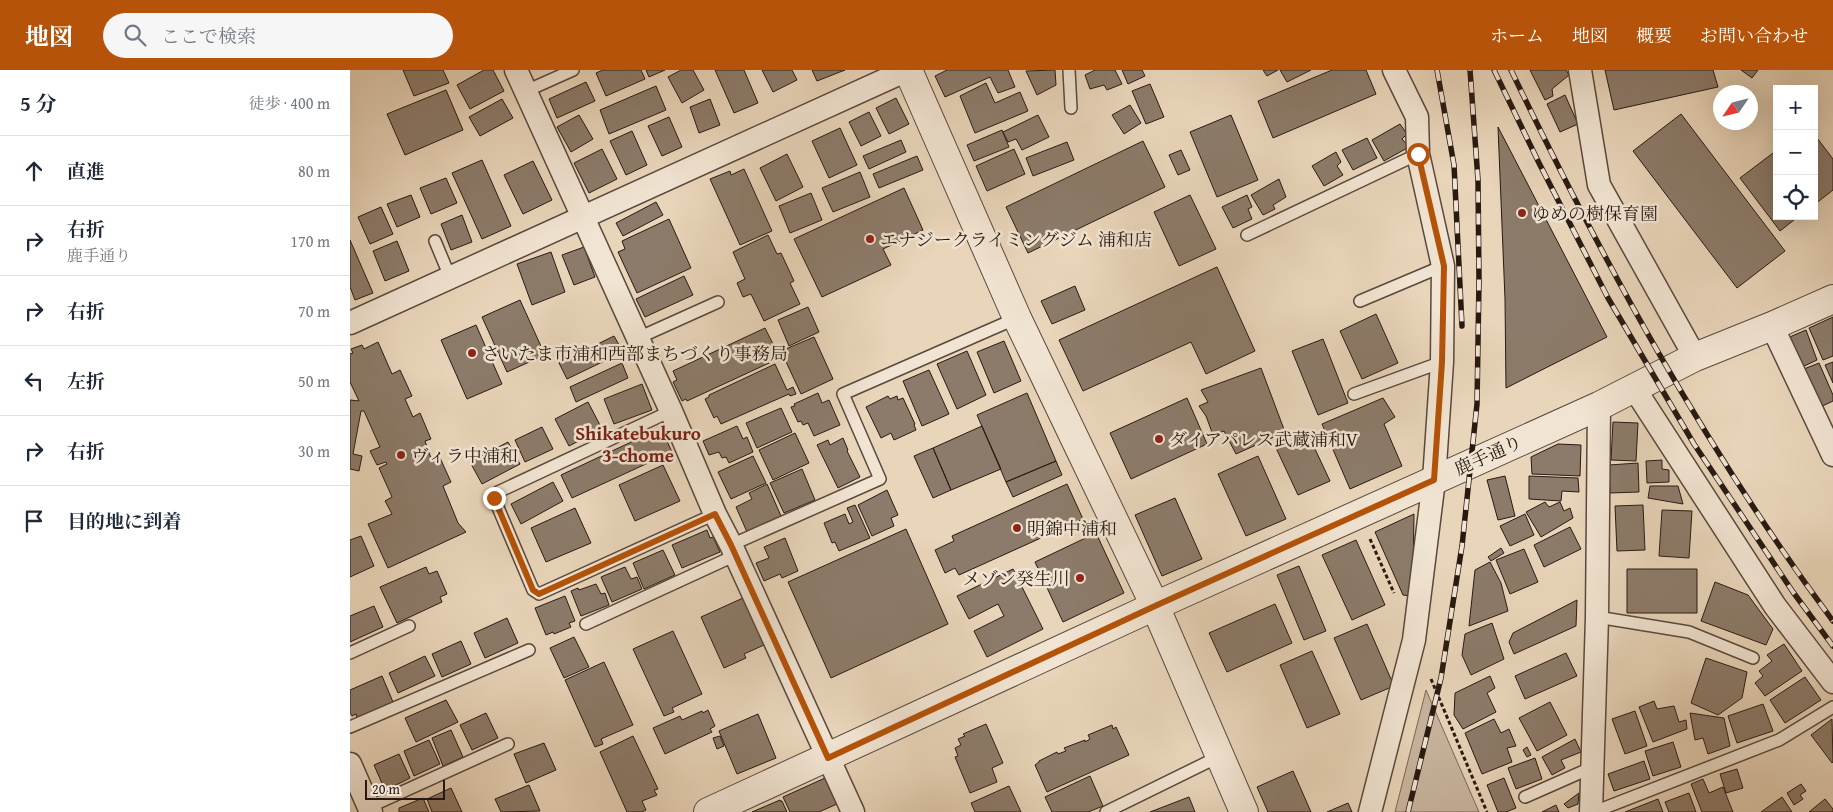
<!DOCTYPE html>
<html lang="ja">
<meta charset="utf-8">
<style>
body{margin:0;font-family:"Gentium Book Plus","Noto Serif JP",serif;background:#f6f6f7;color:#1f2937}
.controls{position:absolute;right:15px;top:15px;display:grid;overflow:hidden;border-radius:0px;box-shadow:0 5px 20px #0002}
.controls button{width:45px;height:45px;display:grid;place-items:center;padding:0;border:0;border-bottom:1px solid #e0e1e3;background:#fff;color:#1f2937;font:25px sans-serif}
.compass{position:absolute;left:1363px;top:15px;width:45px;height:45px;border-radius:50%;background:#fff;box-shadow:0 5px 20px #0002;rotate:235deg}
.scale{position:absolute;left:15px;bottom:12px;width:80px;box-sizing:border-box;padding-left:5px;border:2px solid #281a13;border-top:0;font-size:14px;line-height:18px;white-space:nowrap;color:#281a13;-webkit-text-stroke:4px #f1e4d2;paint-order:stroke}
.stop{position:absolute;width:15px;height:15px;margin:-11px;border:4px solid #b45309;border-radius:50%;background:#fff}
.stop.end{background:#b45309;border-color:#fff;box-shadow:0 1px 5px #0008}
.list{margin:0;padding:0;list-style:none}
h2{display:flex;justify-content:space-between;align-items:center;height:65px;margin:0;padding:0 20px;font-size:21px}
h2 small{font-size:16px;font-weight:400;color:#747a83}
.list li{display:grid;grid-template-columns:32px 1fr auto;gap:15px;align-items:center;box-sizing:border-box;height:70px;padding:0 20px;border-top:1px solid #e0e1e3}
.list b{display:block;font-size:19px;white-space:nowrap}
.list p{margin:0;font-size:16px;white-space:nowrap;color:#747a83}
.list em{font-size:16px;font-style:normal;color:#747a83}
.icon{flex:none;width:28px;height:28px;fill:none;stroke:currentColor;stroke-width:2;stroke-linecap:round;stroke-linejoin:round}
.map{position:relative;flex:none;width:1483px;height:742px;overflow:hidden}
header{display:flex;align-items:center;gap:30px;box-sizing:border-box;height:70px;padding:0 25px;background:#b45309;color:#fff}
header strong{font-size:24px}
nav{display:flex;gap:28px;margin-inline-start:auto;font-size:18px}
.search{width:350px;height:45px;background:#f6f6f7;display:flex;align-items:center;gap:12px;box-sizing:border-box;padding:0 18px;border-radius:28px;color:#747a83;font-size:19px}
main{display:flex}
aside{flex:1;background:#fff}
.map>svg:first-child{display:block}
.green{fill:#c8b59e;stroke:#786858}
.building{fill:#8c7b6a;stroke:#281a13}
.lines{fill:none;stroke-linecap:round;stroke-linejoin:round}
.service-casing{stroke:#58493d;stroke-width:14}
.minor-casing{stroke:#58493d;stroke-width:25}
.tertiary-casing{stroke:#58493d;stroke-width:30}
.path{stroke:#281a13;stroke-width:3;stroke-dasharray:4 2.5;stroke-linecap:butt}
.service{stroke:#f1e4d2;stroke-width:11}
.minor{stroke:#f1e4d2;stroke-width:22}
.tertiary{stroke:#f1e4d2;stroke-width:28}
.rail-casing{stroke:#281a13;stroke-width:5.5}
.rail{stroke:#f1e4d2;stroke-width:4;stroke-dasharray:11;stroke-linecap:butt}
.route{stroke:#b45309;stroke-width:6}
.poi-dot{fill:#8f2418;stroke:#f1e4d2;stroke-width:2}
.labels{text-anchor:middle;dominant-baseline:central;stroke-width:5;stroke-linejoin:round;paint-order:stroke}
.poi-label{font-size:18px;fill:#281a13;stroke:#f1e4d2;text-anchor:start}
.street-label{font-size:18px;fill:#281a13;stroke:#f1e4d2}
.neighbourhood-label{font-size:19px;font-weight:bold;fill:#7a1f14;stroke:#f1e4d2}
</style>
<header>
<strong>地図</strong>
<div class="search"><svg class="icon" aria-label="search" viewBox="0 0 24 24"><circle cx="10" cy="10" r="6"/><path d="M15 15l6 6"/></svg>ここで検索</div>
<nav><a>ホーム</a><a>地図</a><a>概要</a><a>お問い合わせ</a></nav>
</header>
<main>
<aside>
<h2>5 分<small>徒歩 · 400 m</small></h2>
<ul class="list">
<li><svg class="icon" aria-label="ahead" viewBox="0 0 24 24"><path d="M12 20V5M6 11l6-6 6 6"/></svg><div><b>直進</b></div><em>80 m</em></li>
<li><svg class="icon" aria-label="right" viewBox="0 0 24 24"><path d="M7 20v-9h11M14 6l5 5-5 5"/></svg><div><b>右折</b><p>鹿手通り</p></div><em>170 m</em></li>
<li><svg class="icon" aria-label="right" viewBox="0 0 24 24"><path d="M7 20v-9h11M14 6l5 5-5 5"/></svg><div><b>右折</b></div><em>70 m</em></li>
<li><svg class="icon" aria-label="left" viewBox="0 0 24 24"><path d="M17 20v-9H6M10 6l-5 5 5 5"/></svg><div><b>左折</b></div><em>50 m</em></li>
<li><svg class="icon" aria-label="right" viewBox="0 0 24 24"><path d="M7 20v-9h11M14 6l5 5-5 5"/></svg><div><b>右折</b></div><em>30 m</em></li>
<li><svg class="icon" aria-label="arrive" viewBox="0 0 24 24"><path d="M6 21V4h12l-3 4 3 4H6"/></svg><div><b>目的地に到着</b></div></li>
</ul>
</aside>
<div class="map">
<svg width="1483" height="742" viewBox="0 0 1483 742">
<rect width="100%" height="100%" fill="#e9d5ba"/>
<filter id="stains"><feTurbulence type="fractalNoise" baseFrequency=".004" numOctaves="4"/><feColorMatrix values="0 0 0 0 .2 0 0 0 0 .09 0 0 0 0 .02 0 0 0 .5 -.17"/></filter>
<radialGradient id="worn" r=".72"><stop offset=".6" stop-color="#630" stop-opacity="0"/><stop offset="1" stop-color="#630" stop-opacity=".3"/></radialGradient>
<path class="green" d="M1076,620L1129,742H1045Z"/>
<path class="building" d="M53,0H93L99,13L64,26Z
M134,0H143L154,21L120,39L107,15Z
M253,0H291L295,9L256,26L246,3Z
M296,0H315L299,7Z
M331,0H343L354,20L332,33L318,7Z
M365,0H394L408,33L384,43Z
M412,0H442L447,10L423,22Z
M462,0H495L467,11Z
M597,0H658L665,17L648,23L640,7L595,27L585,6Z
M705,0L706,15L687,25L676,1Z
M745,0H765L772,14L757,20L754,15L740,19L735,5Z
M772,0H792L795,6L778,14Z
M913,0H928L917,6Z
M930,0H961L937,12Z
M982,0H1016L1026,24L923,68L908,31Z
M1180,0H1216L1219,5L1202,19L1203,26L1195,30Z
M1255,0H1363L1368,17L1264,40Z
M1391,0H1408L1402,8Z
M236,12L245,31L207,48L199,29Z
M636,13L645,33L670,22L678,41L625,63L610,26Z
M800,14L814,47L796,54L782,21Z
M306,16L316,40L259,64L250,40Z
M96,20L113,60L55,85L37,44Z
M1215,25L1228,54L1210,62L1197,34Z
M546,28L559,54L539,64L526,38Z
M152,29L163,48L130,66L119,47Z
M360,29L370,55L349,63L340,37Z
M780,35L791,53L774,64L762,45Z
M519,42L531,66L511,76L499,52Z
M1331,44L1435,181L1387,218L1283,81Z
M229,45L243,69L221,82L207,57Z
M688,45L699,67L672,80L666,69L658,72L653,62Z
M881,45L908,110L867,127L840,62Z
M319,47L332,77L312,86L298,56Z
M1050,54L1057,64L1052,69L1059,77L1034,91L1022,70Z
M1148,57L1257,267L1156,318L1155,229Z
M490,58L507,95L479,108L462,71Z
M652,60L659,77L624,91L617,75Z
M282,61L297,95L276,105L260,71Z
M1464,64L1483,89V120L1464,135Z
M1017,68L1027,88L1003,100L992,80Z
M551,70L556,82L519,99L513,86Z
M793,71L815,117L678,183L656,137Z
M717,72L724,90L683,106L676,88Z
M252,79L267,109L239,123L224,93Z
M664,79L675,104L637,121L626,96Z
M831,80L840,100L828,105L819,85Z
M1427,80V146H1449L1430,161L1390,108Z
M986,82L991,92L987,96L993,105L974,116L962,96Z
M437,84L453,117L426,131L410,98Z
M567,86L573,100L529,118L523,104Z
M132,90L161,156L132,169L102,103Z
M183,91L202,130L173,144L154,105Z
M394,99L422,161L390,175L360,109L380,101L381,105Z
M510,102L520,127L483,142L472,118Z
M96,108L107,133L81,144L70,118Z
M929,109L936,127L923,135L925,139L913,145L901,125Z
M554,118L573,160L533,179L541,195L472,227L444,169Z
M461,123L472,150L440,163L429,136Z
M61,125L70,147L47,157L37,134Z
M840,125L866,179L829,196L804,142Z
M897,125L902,137L898,139L902,149L883,158L872,137Z
M306,132L313,145L273,166L266,153Z
M31,137L43,164L20,174L8,147Z
M112,145L122,172L101,180L91,154Z
M319,149L341,198L287,223L268,182L275,179L272,171Z
M418,165L427,184L431,183L444,211L440,213L450,234L414,251L401,224L393,227L387,213L395,209L383,182Z
M0,170L23,223L5,230L0,217Z
M47,171L59,201L35,211L23,181Z
M234,177L245,207L224,215L212,185Z
M201,182L215,222L182,235L167,194Z
M867,197L905,281L856,304L841,272L733,321L709,270Z
M334,206L343,225L295,247L286,229Z
M725,216L735,240L702,254L691,231Z
M170,230L195,285L157,302L132,247Z
M458,237L469,262L439,276L428,250Z
M1026,244L1048,293L1012,309L990,261Z
M1483,247V286L1473,290L1459,258Z
M126,255L152,314L117,329L91,270Z
M415,258L430,288L337,331L336,329L332,331L323,312L327,310L323,301Z
M1456,260L1467,290L1448,299L1435,269Z
M264,266L273,282L217,309L209,293Z
M464,267L483,309L451,324L431,281Z
M973,269L998,333L968,345L942,281Z
M654,271L671,311L644,323L627,282Z
M28,272L42,304L50,300L62,326L55,329L63,347L70,343L81,369L75,371L82,391L90,388L101,412L93,416L108,453L116,462L38,498L18,454L42,444L35,431L42,427L29,398L37,394L36,392L27,395L20,381L30,377L14,341H11L3,384L12,386L9,401L0,399V330L9,331L0,312V284L3,283L1,279L12,275L14,279Z
M617,281L636,325L607,339L587,294Z
M1483,292V313L1475,295Z
M272,293L278,308L226,332L220,317Z
M1469,293L1483,325V331L1466,339L1449,301Z
M425,294L437,320L443,317L446,324L440,326L439,324L371,354L367,346L364,348L355,329L359,327V325Z
M911,298L935,362L886,384L874,361L863,365L856,346L849,336L858,332L851,320Z
M579,300L599,344L572,356L553,311Z
M292,314L302,340L264,354L254,329Z
M468,323L472,333L479,330L490,355L464,366L458,353L453,355L451,351L448,352L441,337L445,336L444,334Z
M677,323L706,391L656,412L627,345Z
M538,326L540,329L547,326L548,330L553,328L565,354L564,355L566,360L544,370L541,363L531,368L516,337Z
M837,328L857,374L781,409L760,363Z
M1033,328L1045,347L1034,354L1052,396L1000,419L972,354Z
M238,332L252,359L219,376L205,349Z
M431,338L442,362L407,378L396,353Z
M1263,352L1288,353L1286,391L1261,390Z
M387,356L393,369L397,367L403,382L379,393L376,387L372,388L369,382L359,385L353,371Z
M632,356L651,399L601,420L583,378Z
M192,357L203,379L175,392L165,370Z
M311,358L322,382L222,428L211,405Z
M445,363L459,393L423,410L409,380Z
M958,364L980,411L948,425L926,378Z
M493,368L498,380L497,381L510,407L488,418L467,375L478,370L480,375Z
M158,372L170,394L132,414L120,392Z
M1208,374L1231,375L1230,406L1182,404L1181,387Z
M583,378L601,420L583,428L564,386Z
M403,386L416,413L381,429L368,402Z
M908,386L936,449L896,466L868,404Z
M1312,390V399L1319,400V412L1297,413L1296,391Z
M706,391L712,405L663,427L656,412Z
M1288,393L1289,422L1260,423L1259,395Z
M313,395L330,431L285,451L269,415Z
M452,399L465,430L434,443L420,413Z
M1155,406L1165,446L1148,450L1137,410Z
M1179,406L1228,408L1229,422L1212,421L1211,431L1179,429Z
M203,412L213,431L171,454L161,434Z
M417,414L431,446L397,462L386,437L402,429L399,423Z
M717,414L733,449L609,505L605,498L595,503L585,480L604,471L602,466Z
M1300,416H1328L1333,434L1298,428Z
M537,420L548,445L541,448L544,456L522,466L508,435Z
M825,428L852,489L812,506L785,445Z
M1195,432L1199,437L1210,432L1214,441L1220,438L1223,448L1191,467L1176,442Z
M505,435L520,468L489,481L485,472L482,473L474,453L495,444L499,454L503,452L497,438Z
M1293,435L1295,480L1267,481L1265,436Z
M225,438L241,473L196,492L181,458Z
M1312,440L1342,441L1339,488L1309,486Z
M1064,444L1063,508L1060,526L1053,525L1025,462Z
M1175,444L1184,465L1160,476L1150,456Z
M1220,457L1231,479L1194,497L1184,475Z
M556,459L598,554L481,608L438,512Z
M357,460L360,468L363,467L370,482L332,498L322,475Z
M746,463L774,523L713,552L685,492Z
M11,466L24,496L0,507V470Z
M435,468L448,501L432,508L430,504L414,511L406,493L419,488L414,477Z
M1006,470L1035,535L1002,550L972,485Z
M1151,478L1154,483L1141,491L1138,487Z
M1174,479L1188,512L1160,524L1146,490Z
M313,480L325,505L294,519L283,493Z
M1140,492L1151,513L1158,541L1119,556L1125,500Z
M949,496L976,561L954,570L927,505Z
M76,497L79,504L87,501L97,524L90,527L92,532L47,553L30,517Z
M275,497L281,509L287,507L292,519L262,532L251,507Z
M663,499L693,559L637,587L624,561L654,546L648,534L619,549L607,526Z
M1277,499H1347V543H1277Z
M1365,512L1398,525L1423,559L1416,575L1351,551Z
M246,514L251,524L255,523L259,535L231,546L221,521L228,518L229,520Z
M215,526L225,551L219,553L221,557L204,564L203,562L196,565L185,538Z
M393,528L414,575L394,584L396,588L374,598L351,547Z
M1227,530L1226,556L1164,584L1159,572L1163,563Z
M925,534L942,573L877,602L859,563Z
M24,536L33,557L0,572V546Z
M157,548L168,573L135,588L124,563Z
M1142,553L1154,589L1121,605L1112,585L1115,564Z
M1017,554L1044,616L1011,630L984,568Z
M323,561L352,624L322,638L324,642L314,646L283,579Z
M224,567L239,597L214,608L200,578Z
M111,571L121,594L92,607L82,584Z
M1434,574L1452,601L1415,626L1405,613L1413,606L1409,601L1422,591L1417,585Z
M962,581L990,644L957,658L930,595Z
M1216,583L1227,606L1175,629L1165,606Z
M75,586L85,606L48,623L39,603Z
M1356,588L1397,602L1392,628L1368,645L1341,633Z
M254,592L283,655L251,669L253,674L245,677L215,610Z
M32,606L43,632L7,648L6,644L2,646L0,643V620Z
M1140,606L1145,618L1137,623L1146,642L1113,659L1104,645L1105,623Z
M1455,607L1471,630L1435,653L1420,630Z
M96,630L108,652L66,672L55,648Z
M1304,631L1307,639L1324,636L1329,652L1336,650L1337,659L1303,672L1289,637Z
M1200,632L1217,665L1187,681L1169,648Z
M1413,634L1423,661L1387,673L1378,646Z
M358,640L365,656L360,659L362,662L315,684L303,658L330,646L332,650L352,641L353,643Z
M1285,641L1297,676L1275,684L1262,649Z
M136,643L148,668L122,680L110,655Z
M1340,643L1374,648L1380,676L1358,684L1353,668L1345,670Z
M408,644L426,688L387,704L369,661Z
M1144,649L1151,663L1159,659L1166,676L1157,678L1162,692L1132,704L1115,663Z
M1482,649L1483,692L1482,693L1461,665Z
M636,654L653,693L642,698L647,712L620,723L605,687L608,686L605,678L611,675L608,669L615,666L613,664Z
M762,655L763,659L766,657L779,685L697,722L685,695L689,692V691L707,682L708,684L716,681L714,678L735,670V672L740,669L738,665Z
M101,660L113,687L93,696L82,668Z
M283,666L308,719L304,720L307,725L292,731L296,740L292,742H277L250,682Z
M370,666L374,676L367,679L363,668Z
M1225,669L1231,682L1211,690L1215,698L1202,705L1192,687Z
M79,670L90,694L64,706L54,681Z
M1323,672L1331,697L1303,706L1295,681Z
M194,673L206,700L176,713L164,684Z
M1177,677L1181,685L1177,687L1173,680Z
M49,684L60,708L38,719L34,718L24,695Z
M1185,688L1192,709L1166,719L1158,698Z
M1294,691L1300,709L1264,721L1258,704Z
M1387,699L1393,718L1376,723L1370,704Z
M943,701L961,742H918L907,717Z
M740,706L753,736L738,742H702L695,727Z
M475,708L487,734L469,742H440L433,727Z
M1154,708L1166,738L1156,742H1148L1137,715Z
M1353,709L1359,723L1373,717L1383,742H1352L1341,714Z
M1451,714L1456,721L1450,725L1453,729L1444,735L1437,723Z
M179,715L190,741L151,742L145,729Z
M659,716L671,742H625L621,733Z
M101,718L112,742H82L77,729Z
M1229,723L1228,734L1218,738L1214,734Z
M1339,723L1346,742H1319L1315,732Z
M839,727L845,742H800Z
M1432,727L1442,742H1411Z
M73,728L79,742H49V738Z
M1308,729L1313,742H1275Z
M1475,729L1483,739V742H1459Z
M430,730V731H432L437,742H402Z
M998,733L1002,742H977Z
M1206,735L1209,742H1192Z"/>
<g class="lines">
<g class="service-casing">
<path id="service" d="M719,0L721,38
M176,21L223,0
M897,165L1068,84
M85,171L100,207
M1010,231L1093,196
M288,268L368,232
M1004,324L1092,292
M321,341L148,422L144,428L183,520L189,524L365,444
M381,475L530,409L493,324L667,248
M1247,547L1339,562L1403,588
M236,554L386,485
M0,583L59,556
M0,657L179,580
M1175,727L1243,697
M19,737L158,674
M756,742L870,686
M1244,742L1429,670L1483,637"/>
</g>
<g class="minor-casing">
<path id="minor" d="M166,0L321,341L365,444L381,475L503,742
M1230,0L1249,115L1345,287
M0,253L557,0
M1422,256L1483,385
M1284,318L1425,536L1483,612
M0,694L21,742
M1020,742L1064,570L1084,410L1092,292L1093,196L1068,84L1067,47L1044,0
M1241,742L1247,547L1249,336"/>
</g>
<g class="tertiary-casing">
<path id="tertiary" d="M558,0L667,248L805,536L894,742
M358,742L805,536L1249,336L1345,287L1422,256L1483,229"/>
</g>
<path class="path" d="M1020,469L1044,523
M1081,609L1137,742"/>
<use href="#service" class="service"/>
<use href="#minor" class="minor"/>
<use href="#tertiary" class="tertiary"/>
<g class="rail-casing">
<path id="rail" d="M1087,0L1104,95L1112,256
M1144,0L1189,93L1258,228L1344,374L1443,522L1483,576
M1161,0C1253,192 1356,380 1483,551
M1058,742L1091,608L1112,476L1127,334L1129,211L1128,110L1120,0"/>
</g>
<use href="#rail" class="rail"/>
</g>
<g class="lines">
<path class="route" d="M144,428L183,520L189,524L365,444L381,475L478,688L805,536L1084,410L1092,292L1094,196L1068,84"/>
</g>
<g class="poi-dot">
<circle cx="1172" cy="143" r="5"/>
<circle cx="520" cy="169" r="5"/>
<circle cx="122" cy="283" r="5"/>
<circle cx="809" cy="369" r="5"/>
<circle cx="51" cy="385" r="5"/>
<circle cx="667" cy="458" r="5"/>
<circle cx="730" cy="508" r="5"/>
</g>
<g class="labels">
<g class="poi-label">
<text x="1182" y="143">ゆめの樹保育園</text>
<text x="530" y="169">エナジークライミングジム 浦和店</text>
<text x="132" y="283">さいたま市浦和西部まちづくり事務局</text>
<text x="819" y="369">ダイアパレス武蔵浦和Ⅴ</text>
<text x="61" y="385">ヴィラ中浦和</text>
<text x="677" y="458">明錦中浦和</text>
<text x="720" y="508" text-anchor="end">メゾン癸生川</text>
</g>
<g class="street-label">
<text transform="translate(1138 385) rotate(-24)">鹿手通り</text>
</g>
<g class="neighbourhood-label">
<text x="288" y="363">Shikatebukuro<tspan x="288" dy="22">3-chome</tspan></text>
</g>
</g>
<rect width="100%" height="100%" filter="url(#stains)"/>
<rect width="100%" height="100%" fill="url(#worn)"/>
</svg>
<div class="controls">
<button>+</button>
<button>−</button>
<button><svg class="icon" aria-label="locate" viewBox="0 0 24 24"><circle cx="12" cy="12" r="6"/><path d="M12 2v4M12 18v4M2 12h4M18 12h4"/></svg></button>
</div>
<svg class="compass" viewBox="-18 -18 36 36"><path d="M0-13l5 13h-10z" fill="#e53935"/><path d="M0 13l5-13h-10z" fill="#747a83"/></svg>
<div class="scale">20 m</div>
<div class="stop" style="left:1068px;top:84px"></div>
<div class="stop end" style="left:144px;top:428px"></div>
</div>
</main>
